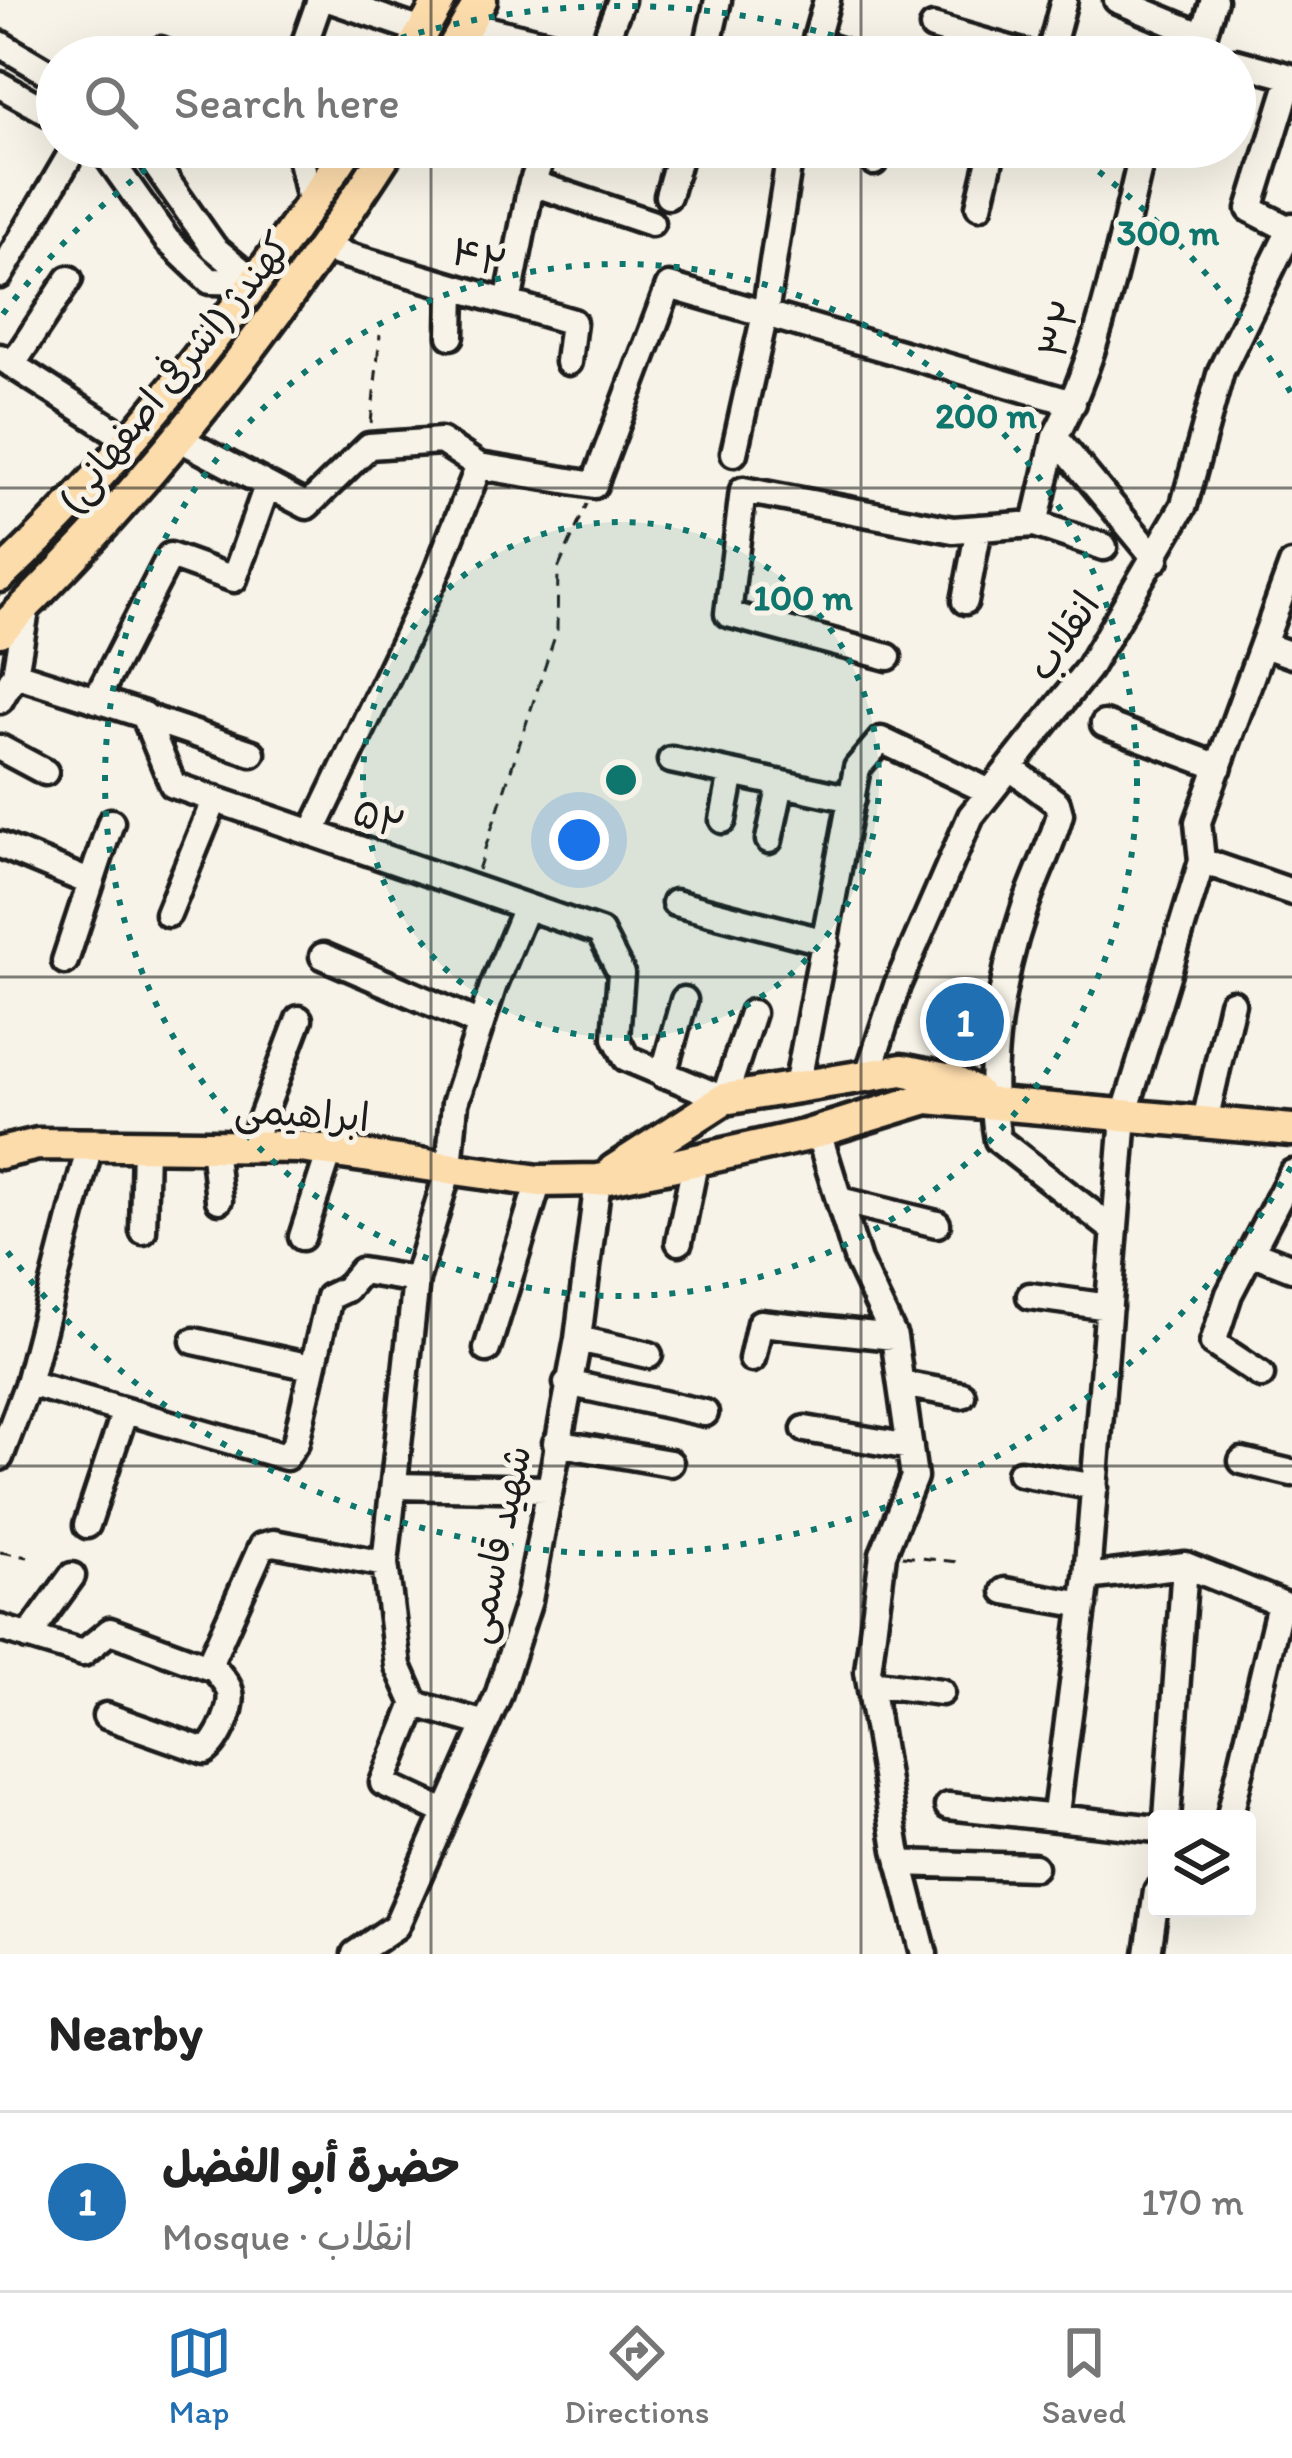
<!DOCTYPE html>
<meta charset="utf-8">
<style>
body{margin:0;font-family:Itim,"Playpen Sans Arabic",sans-serif;background:#f2f2f2;color:#222}
.controls{position:absolute;right:36px;bottom:36px;display:grid;overflow:hidden;border-radius:12px;box-shadow:0 12px 48px #0002}
.controls button{width:108px;height:108px;display:grid;place-items:center;padding:0;border:0;border-bottom:3px solid #e0e0e0;background:#fff;color:#222;font:60px sans-serif}
.you{position:absolute;left:579px;top:840px;width:42px;height:42px;margin:-30px;border:9px solid #fff;border-radius:50%;background:#1a73e8;box-shadow:0 0 0 18px #1a73e833}
.badge{display:grid;place-items:center;width:78px;height:78px;border-radius:50%;background:#1f6fb2;color:#fff;font-size:39px;font-weight:700}
.pin{position:absolute;translate:-50% -50%;border:6px solid #fff;box-shadow:0 3px 12px #0006}
.list{margin:0;padding:0;list-style:none}
h2{display:flex;justify-content:space-between;align-items:center;height:156px;margin:0;padding:0 48px;font-size:51px}
h2 small{font-size:39px;font-weight:400;color:#767676}
.list li{display:grid;grid-template-columns:78px 1fr auto;gap:36px;align-items:center;box-sizing:border-box;height:180px;padding:0 48px;border-top:3px solid #e0e0e0}
.list b{display:block;font-size:45px;white-space:nowrap}
.list p{margin:0;font-size:39px;white-space:nowrap;color:#767676}
.list em{font-size:39px;font-style:normal;color:#767676}
.icon{flex:none;width:66px;height:66px;fill:none;stroke:currentColor;stroke-width:2;stroke-linecap:round;stroke-linejoin:round}
.map{position:relative;flex:none;width:1292px;height:1954px;overflow:hidden}
.search{position:absolute;background:#fff;box-shadow:0 12px 48px #0002;left:36px;right:36px;top:36px;height:132px;display:flex;align-items:center;gap:30px;box-sizing:border-box;padding:0 42px;border-radius:66px;color:#767676;font-size:45px}
.sheet{height:336px;background:#fff}
nav{display:flex;justify-content:space-around;align-items:center;box-sizing:border-box;height:168px;border-top:3px solid #e0e0e0;background:#fff;font-size:33px;color:#767676}
nav a{display:grid;justify-items:center;gap:6px}
nav .on{color:#1f6fb2}
.map>svg:first-child{display:block}
.lines{fill:none;stroke-linecap:round;stroke-linejoin:round}
.minor-casing{stroke:#1c1c1c;stroke-width:33}
.major-casing{stroke:#1c1c1c;stroke-width:39}
.path{stroke:#1c1c1c;stroke-width:3;stroke-dasharray:12 9;stroke-linecap:butt}
.minor{stroke:#f7f3e8;stroke-width:24}
.major{stroke:#fddcac;stroke-width:30}
.grid{fill:none;stroke:#1c1c1c;stroke-width:3;stroke-opacity:0.55}
.ring{fill:none;stroke:#0f766e;stroke-width:6;stroke-dasharray:6 12}
.labels{text-anchor:middle;dominant-baseline:central;stroke-width:10;stroke-linejoin:round;paint-order:stroke}
.street-label{font-size:39px;fill:#1c1c1c;stroke:#f7f3e8}
.centre{fill:#0f766e;stroke:#f7f3e8;stroke-width:6}
.ring-label{font-size:36px;text-anchor:middle;font-weight:bold;fill:#0f766e;stroke:#f7f3e8;stroke-width:10;stroke-linejoin:round;paint-order:stroke}
</style>
<div class="map">
<svg width="1292" height="1954" viewBox="0 0 1292 1954">
<rect width="100%" height="100%" fill="#f7f3e8"/>
<filter id="ink" filterUnits="userSpaceOnUse"><feTurbulence type="fractalNoise" baseFrequency=".00833" numOctaves="2"/><feDisplacementMap in="SourceGraphic" scale="24" xChannelSelector="R" yChannelSelector="G"/><feConvolveMatrix kernelMatrix="1 2 1 2 8 2 1 2 1" color-interpolation-filters="sRGB"/></filter>
<g filter="url(#ink)">
<g class="lines">
<g class="minor-casing">
<path id="minor" d="M331,0L425,32
M1117,0L1203,36V54L1215,57
M468,25L599,56L621,0
M933,27L1037,57
M1203,36L1214,0
M815,43L858,57
M0,44L57,78
M157,57L161,50
M300,57L320,0
M705,57L718,0
M811,57L827,0
M1049,57L1064,0
M1235,62L1291,77L1250,209L1287,228
M0,85L57,117
M101,147L167,240L210,281L255,282
M143,147L214,248L255,282
M298,147L311,205
M1142,155C1119,249 1101,351 1055,437L1156,559
M874,162L879,147
M532,183L651,223
M668,196L682,147
M979,206L993,147
M325,249L573,322L568,362
M0,275L75,147
M508,303L530,190L545,147
M451,336L452,287
M0,357L129,440
M12,365L69,279
M176,437L307,506L369,446L441,441L479,466L594,485L669,286L1073,403
M734,453L765,314L791,147
M1035,524L1104,547
M965,601L979,528
M27,605L15,674L144,715L173,785L600,932L621,973L616,1038L626,1058L724,1099L752,1013
M1264,645L1292,655
M888,657L728,614L743,490L953,530L1035,524L1055,437
M0,700L15,674
M96,700L170,556L234,579L267,486
M145,717L252,753
M1104,724L1219,767
M0,748L45,772
M671,760L852,799
M1012,769L1057,803L1060,814C1051,847 1035,877 1024,910C1001,978 985,1069 998,1140L1115,1231
M723,820L732,773
M312,833L434,579L479,466
M769,840L781,784
M0,845L89,882
M1202,861L1292,892
M675,903L826,942
M168,914L215,799
M323,956L480,1024
M65,961L111,822
M869,1072L897,986L971,816L1088,669L1184,505L1221,371L1292,226
M663,1075L684,1000
M797,1087L857,768L881,740L990,792
M1205,1121L1232,1003
M818,1132L858,1261L894,1337L914,1477L883,1554L868,1671L897,1850L924,1954
M213,1146L219,1200
M251,1146L299,1019
M839,1200L937,1224
M143,1231L145,1145
M302,1237L330,1151
M679,1242L696,1158
M1251,1252L1292,1268
M1030,1296L1109,1307
M578,1339L649,1355
M194,1341L311,1367
M487,1349L539,1181
M752,1359L760,1323L894,1337
M1261,1375L1213,1343L1229,1294L1292,1173
M28,1383L286,1457L296,1442L329,1297L346,1289L361,1271L416,1280
M567,1383L705,1413
M901,1384L962,1395
M805,1429L910,1447
M556,1443L670,1463
M0,1457L28,1383L90,1145
M1242,1461L1292,1473
M1020,1473L1095,1487
M395,1486L547,1489
M87,1525L125,1411
M1087,1577L1185,1565L1292,1608
M1005,1591L1084,1605
M0,1628L83,1653L110,1631L208,1667L262,1546L274,1543L385,1564
M28,1637L72,1576
M870,1683L941,1692
M415,1704L383,1783L445,1812
M106,1716L205,1751C218,1742 236,1705 229,1689C225,1680 216,1672 211,1664
M482,1723L415,1704L398,1666L385,1564L416,1280L449,1168L455,1103L493,987L526,907
M948,1806L1157,1829
M1056,1813L1087,1577L1124,1116L1202,861L1198,822L1292,565
M1167,1819L1185,1565
M1229,1819L1280,1604
M900,1863L1034,1867
M355,1954L396,1926L498,1696L529,1600L578,1339L598,1180
M1148,1954L1157,1891"/>
</g>
<g class="major-casing">
<path id="major" d="M408,57L440,0
M448,57L481,0
M0,576C134,451 248,299 349,147
M0,631C148,488 279,320 390,147
M0,1153L38,1144L300,1147L539,1181L598,1180L670,1166L804,1136L927,1098L1292,1130
M614,1170L724,1099L902,1070L951,1080L976,1093"/>
</g>
<path class="path" d="M371,423L380,335
M478,870L557,630L558,569L587,504
M0,1552L28,1557
M902,1556L959,1562"/>
<use href="#minor" class="minor"/>
<use href="#major" class="major"/>
</g>
</g>
<path class="grid" d="M431,0V57M861,0V57M431,147V1954M861,147V1954M0,488H1292M0,977H1292M0,1466H1292"/>
<circle cx="621" cy="780" r="258" fill="#0f766e" fill-opacity=".12"/>
<g class="ring">
<circle cx="621" cy="780" r="258"/>
<circle cx="621" cy="780" r="516"/>
<path d="M1291 1167A774 774 0 0 1 3 1246M3 314A774 774 0 0 1 172 150M350 55A774 774 0 0 1 892 55M1070 150A774 774 0 0 1 1291 393"/>
</g>
<g class="labels">
<g class="street-label">
<text transform="translate(479 257) rotate(16)">۴۲</text>
<text transform="translate(1059 329) rotate(-73)">۳۲</text>
<text transform="translate(174 372) rotate(-51)">کهندژ (اشرفی اصفهانی)</text>
<text transform="translate(1063 636) rotate(-56)">انقلاب</text>
<text transform="translate(379 818) rotate(19)">۵۲</text>
<text transform="translate(302 1113) rotate(4)">ابراهیمی</text>
<text transform="translate(497 1544) rotate(-78)">شهید قاسمی</text>
</g>
</g>
<circle cx="621" cy="780" r="18" class="centre"/>
<g class="ring-label">
<text x="1168" y="245">300 m</text>
<text x="986" y="428">200 m</text>
<text x="803" y="610">100 m</text>
</g>
</svg>
<div class="controls">
<button><svg class="icon" aria-label="layers" viewBox="0 0 24 24"><path d="M12 4l9 5-9 5-9-5zM3 14l9 5 9-5"/></svg></button>
</div>
<div class="you"></div>
<div class="pin badge" style="left:965px;top:1022px">1</div>
<div class="search"><svg class="icon" aria-label="search" viewBox="0 0 24 24"><circle cx="10" cy="10" r="6"/><path d="M15 15l6 6"/></svg>Search here</div>
</div>
<section class="sheet">
<h2>Nearby<small></small></h2>
<ul class="list">
<li><span class="badge">1</span><div><b>حضرة أبو الفضل</b><p>Mosque · انقلاب</p></div><em>170 m</em></li>
</ul>
</section>
<nav>
<a class="on"><svg class="icon" aria-label="map" viewBox="0 0 24 24"><path d="M3 6l6-2 6 2 6-2v14l-6 2-6-2-6 2zM9 4v14M15 6v14"/></svg>Map</a>
<a><svg class="icon" aria-label="directions" viewBox="0 0 24 24"><path d="M12 3l9 9-9 9-9-9zM9 14v-3h6M13 9l2 2-2 2"/></svg>Directions</a>
<a><svg class="icon" aria-label="saved" viewBox="0 0 24 24"><path d="M7 4h10v16l-5-4-5 4z"/></svg>Saved</a>
</nav>
